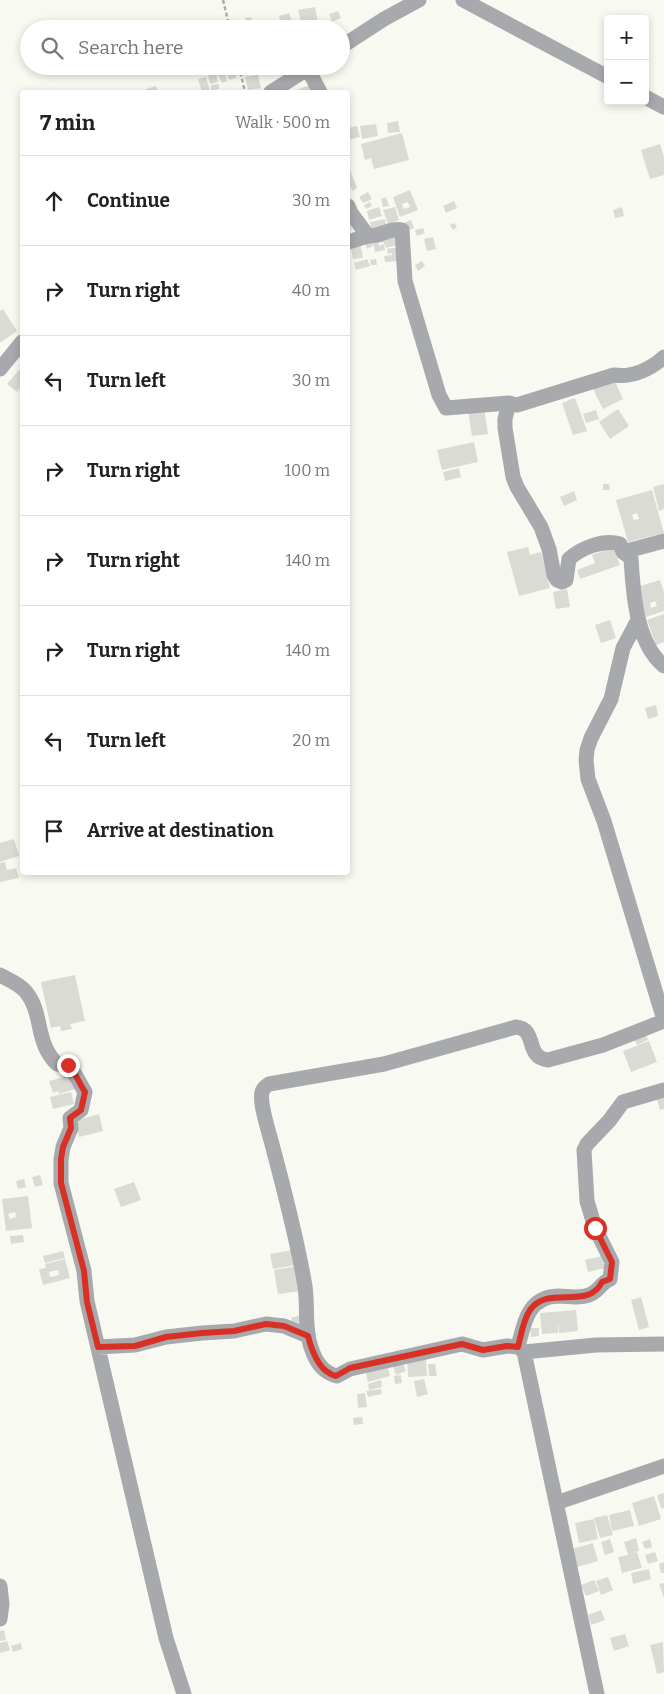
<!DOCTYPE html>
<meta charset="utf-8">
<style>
body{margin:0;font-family:Bitter,serif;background:#f6f6f6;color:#222}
.controls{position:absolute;right:15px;top:15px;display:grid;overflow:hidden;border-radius:5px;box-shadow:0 2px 8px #0003}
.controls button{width:45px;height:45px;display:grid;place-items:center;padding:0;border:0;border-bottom:1px solid #e0e0e0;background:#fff;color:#222;font:25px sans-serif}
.stop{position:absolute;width:15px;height:15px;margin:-11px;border:4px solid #d93025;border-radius:50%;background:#fff}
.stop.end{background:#d93025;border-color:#fff;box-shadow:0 1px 5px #0008}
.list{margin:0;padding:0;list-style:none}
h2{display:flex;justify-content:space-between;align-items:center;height:65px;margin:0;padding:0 20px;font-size:21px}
h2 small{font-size:16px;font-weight:400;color:#767676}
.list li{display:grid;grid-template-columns:32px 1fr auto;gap:15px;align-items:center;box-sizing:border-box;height:90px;padding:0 20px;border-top:1px solid #e0e0e0}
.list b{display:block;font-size:19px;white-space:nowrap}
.list em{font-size:16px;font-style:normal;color:#767676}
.icon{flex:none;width:28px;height:28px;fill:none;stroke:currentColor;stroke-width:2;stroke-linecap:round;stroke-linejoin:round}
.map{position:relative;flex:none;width:664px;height:1694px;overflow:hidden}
.search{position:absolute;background:#fff;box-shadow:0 2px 8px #0003;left:20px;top:20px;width:330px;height:55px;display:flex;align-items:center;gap:12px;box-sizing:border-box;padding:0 18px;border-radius:28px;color:#767676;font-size:19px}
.panel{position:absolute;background:#fff;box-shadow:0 2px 8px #0003;left:20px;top:90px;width:330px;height:785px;border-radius:5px}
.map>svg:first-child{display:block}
.building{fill:#d9dbd4;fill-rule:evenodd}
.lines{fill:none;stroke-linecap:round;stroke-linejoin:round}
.path{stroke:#adafa9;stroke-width:2.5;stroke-dasharray:4 2.5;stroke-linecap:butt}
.minor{stroke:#a7a9ac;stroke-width:15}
.route{stroke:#d93025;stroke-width:6}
</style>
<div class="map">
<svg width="664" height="1694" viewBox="0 0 664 1694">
<rect width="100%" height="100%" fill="#f8faf2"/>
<path class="building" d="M315,7L318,22L302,25L298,10Z
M338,11L341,18L332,22L329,14Z
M289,13L295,29H283L279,16Z
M251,17L253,25L248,27L245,18Z
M243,66H256L257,73L244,75Z
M257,66H265L266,71L259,72Z
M284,66H292L293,72L285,73Z
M234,70L236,78L229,80L227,72Z
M224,72L227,81L222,83L218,74Z
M216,74L218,82L210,84L208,76Z
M258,75L261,88L248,90L245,77Z
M206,77L210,91L202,92L198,79Z
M219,84V89L211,90V85Z
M312,84L314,90L308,92H298L297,90Z
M156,86L158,92H147L146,89Z
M398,121L400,132L388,133L387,123Z
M376,124L378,136L362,139L360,126Z
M357,126L360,137L348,140V128Z
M402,133L409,160L374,169L371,158L365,160L361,144Z
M660,144L664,157V175L650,179L641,150Z
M350,170L357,188L352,191L348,179V171Z
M410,190L418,210L400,217L393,197ZM408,202L410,207L404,209L402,204Z
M368,192L372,199L363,203L359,197Z
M386,197L389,206L383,207L381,199Z
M454,201L457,208L446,213L443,206Z
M370,202L372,206L366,209L364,205Z
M379,207L382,216L369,220L367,211Z
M395,207L399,220L388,224L383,210Z
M622,207L624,216L615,218L613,210Z
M348,219L352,229L348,231Z
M385,219L387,231L372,233L370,222Z
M411,220L414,228L407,231L404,223Z
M454,223L457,227L453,230L450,225Z
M423,228L425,233L417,236L415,230Z
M397,231L400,244L386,248L383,240L384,242L379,243V246L384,244L385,250L375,252L372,240Z
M370,237L373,246L367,249L364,240Z
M433,237L436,249L427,251L424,239Z
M360,242L363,258L353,259L350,244Z
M399,247L400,261L385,262L384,256L392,255V253L388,254L387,249Z
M367,259L370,266L356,270L354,263Z
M376,259L377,265H371L370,260Z
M422,261L425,266L418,271L415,265Z
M3,309L17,331L0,343V311Z
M19,370L22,373V385L17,392L7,384Z
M613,377L623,399L603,409L592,387Z
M575,398L587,431L573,435L562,403Z
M484,408L488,434L472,436L468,410Z
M618,409L629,426L610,439L599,422Z
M596,410L599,419L586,423L583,414Z
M474,442L478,462L442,470L437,450Z
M459,468L461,477L445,481L443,472Z
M603,484H609L610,490H603Z
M664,484V509L659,511L653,487Z
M652,490L664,533L628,542L616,500ZM637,513L639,519L634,520L632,515Z
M574,491L577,500L564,506L560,497Z
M528,547L530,555L541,552L550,588L519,596L507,552Z
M613,547L620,565L580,579L577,570L595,563L592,555Z
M660,580L664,592V611L646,617L637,587ZM655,601L657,606L651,608L650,603Z
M567,589L570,607L556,609L553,592Z
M664,614V642L656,645L647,620Z
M610,620L616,638L601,643L595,625Z
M656,705L658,716L648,719L645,708Z
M14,839L19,856L0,862V843Z
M5,862L7,870L16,868L19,878L0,882V863Z
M75,975L85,1021L70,1024L72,1029L61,1031L60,1026L51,1028L41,982Z
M645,1032L648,1040L637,1045L633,1037Z
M649,1041L657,1062L631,1072L623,1051Z
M71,1075L75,1089L59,1094L58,1091L53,1093L49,1081Z
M71,1092L74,1104L53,1109L50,1097Z
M664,1093V1109L660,1110L656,1095Z
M99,1114L103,1131L79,1137L74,1121Z
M40,1175L43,1185L35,1187L32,1177Z
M24,1179L26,1187L18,1189L16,1181Z
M134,1182L141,1200L121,1207L114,1189Z
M28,1196L32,1228L6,1231L2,1199ZM15,1212L16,1217L10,1219L8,1214Z
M23,1235L24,1242L11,1244L10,1236Z
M293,1250L296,1265L273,1269L270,1254Z
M63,1251L65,1258L45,1263L43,1256Z
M602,1256L605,1268L588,1272L585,1260Z
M65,1259L70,1278L43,1285L39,1269L46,1268L45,1264ZM58,1270L59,1275L50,1277L49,1272Z
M297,1266L301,1291L278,1294L274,1270Z
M641,1297L649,1327L639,1330L631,1300Z
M576,1310L578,1331L559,1333L558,1321V1333L542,1334L540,1313Z
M300,1315L302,1323L293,1325L291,1318Z
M530,1328H539V1336L531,1337Z
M426,1358L427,1376L408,1377L407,1360Z
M402,1361L406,1371L396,1375L392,1364Z
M387,1364L390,1376L368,1382L365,1370Z
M428,1364H435L437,1376H429Z
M401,1375L402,1383L395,1384L394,1376Z
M424,1379L428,1394L417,1397L414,1381Z
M381,1380L382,1387L369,1390L368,1384Z
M381,1389L382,1394L368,1397L366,1391Z
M365,1393L367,1407L358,1408L357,1394Z
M362,1417L363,1424L354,1425L353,1418Z
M664,1493V1508H661L657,1495Z
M654,1496L661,1519L639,1526L632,1503Z
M630,1510L634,1526L612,1531L609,1515Z
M607,1515L613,1535L600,1538L594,1518Z
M594,1519L598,1539L579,1543L575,1523Z
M636,1538L639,1551L631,1553L637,1552L642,1568L622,1573L618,1557L628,1555L624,1542Z
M610,1539L614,1552L605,1555L601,1542Z
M650,1539L652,1547L645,1549L642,1542Z
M593,1543L598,1561L577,1567L572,1549Z
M655,1552L658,1561L648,1564L645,1555Z
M664,1562V1573H661L659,1564Z
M649,1569L651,1579L633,1584L631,1573Z
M608,1577L613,1590L601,1595L596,1581Z
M594,1580L599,1591L586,1596L581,1585Z
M664,1583V1598L659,1584Z
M601,1610L605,1620L591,1625L588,1615Z
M4,1630L6,1640L0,1641V1631Z
M625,1634L629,1646L614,1651L610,1638Z
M7,1641L10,1650L0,1653V1643Z
M663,1642L664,1672L657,1674L650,1645Z
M21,1643L22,1649L13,1652L11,1646Z"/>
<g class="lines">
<path class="path" d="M223,0L230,29
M239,66L245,92"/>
<path class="minor" d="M463,0L608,77
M341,47L384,19L419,0
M310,68L311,75L320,92
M271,92L312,66
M645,97L664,107
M348,206L351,213L368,236C380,237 391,227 402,230L405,281L439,395L446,408L509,403
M348,242L368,236
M664,357C651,369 632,378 614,375L517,405L509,403L505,419V428L513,477L517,487L541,527L549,549L554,575L557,580L562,582L566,580L569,559C581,548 603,539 620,544L623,552L631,558C633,593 636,643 664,666
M0,369L22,342
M623,552L664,541
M638,620L623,648L611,699L591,738L587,750L586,760L588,779L604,821L664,1020
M0,975C9,980 20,984 26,992C44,1014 34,1041 57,1064L68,1065C76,1073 79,1083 85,1092L81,1110L70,1118L71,1128L63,1147L61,1159V1183L84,1271L87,1301L166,1638L184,1694
M98,1347L135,1345L166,1337L202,1333L234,1331L266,1324L284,1326L308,1336
M518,1347C524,1324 527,1297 558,1296C568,1296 579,1299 589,1295C600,1291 599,1284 610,1279L612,1262L595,1228L587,1201L584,1150L587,1144L609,1121L623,1102L664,1090
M524,1352L596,1345L664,1344
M556,1503L664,1466
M0,1586L2,1604L0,1619
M597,1694L524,1352L518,1347L507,1346L483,1350L462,1344L350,1369L337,1376C324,1373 316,1362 312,1350C304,1330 308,1306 305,1286C297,1239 285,1193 273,1148C270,1135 259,1104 262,1092C263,1088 266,1086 269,1084L384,1064L516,1027C538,1029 524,1057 548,1060L603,1045L664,1021"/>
</g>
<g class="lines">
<path class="route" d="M68,1065C76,1073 79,1083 85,1092L81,1110L70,1118L71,1128L63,1147L61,1159V1183L84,1271L87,1302L98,1347L135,1346L166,1337L202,1333L234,1331L266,1324L284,1326L308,1336C312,1352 319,1372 336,1376L350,1368L462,1344L483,1350L507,1346L518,1347C521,1336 523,1320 530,1310C548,1284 588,1311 602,1282L610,1279L612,1262L595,1228"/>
</g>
</svg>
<div class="controls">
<button>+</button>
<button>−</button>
</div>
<div class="stop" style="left:595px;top:1228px"></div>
<div class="stop end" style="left:68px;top:1065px"></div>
<div class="search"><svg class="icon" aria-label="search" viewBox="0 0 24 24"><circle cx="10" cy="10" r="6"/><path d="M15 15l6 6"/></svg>Search here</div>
<section class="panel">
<h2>7 min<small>Walk · 500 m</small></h2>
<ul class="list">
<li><svg class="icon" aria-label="ahead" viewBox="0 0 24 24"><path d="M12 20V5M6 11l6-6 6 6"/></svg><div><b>Continue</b></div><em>30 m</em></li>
<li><svg class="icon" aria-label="right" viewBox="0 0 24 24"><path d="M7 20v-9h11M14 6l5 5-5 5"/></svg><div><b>Turn right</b></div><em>40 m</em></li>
<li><svg class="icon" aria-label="left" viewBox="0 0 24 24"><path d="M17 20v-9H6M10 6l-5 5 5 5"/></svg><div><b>Turn left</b></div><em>30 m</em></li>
<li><svg class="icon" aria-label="right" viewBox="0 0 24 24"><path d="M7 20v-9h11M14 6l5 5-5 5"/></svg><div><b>Turn right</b></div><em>100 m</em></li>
<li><svg class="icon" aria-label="right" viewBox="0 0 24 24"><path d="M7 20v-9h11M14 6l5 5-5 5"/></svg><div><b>Turn right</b></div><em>140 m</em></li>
<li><svg class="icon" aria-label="right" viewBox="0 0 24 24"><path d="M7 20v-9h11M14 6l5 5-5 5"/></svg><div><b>Turn right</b></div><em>140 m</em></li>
<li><svg class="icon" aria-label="left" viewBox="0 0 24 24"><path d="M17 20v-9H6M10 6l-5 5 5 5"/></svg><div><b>Turn left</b></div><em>20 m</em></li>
<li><svg class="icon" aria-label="arrive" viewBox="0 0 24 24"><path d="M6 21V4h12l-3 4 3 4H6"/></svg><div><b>Arrive at destination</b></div></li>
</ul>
</section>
</div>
